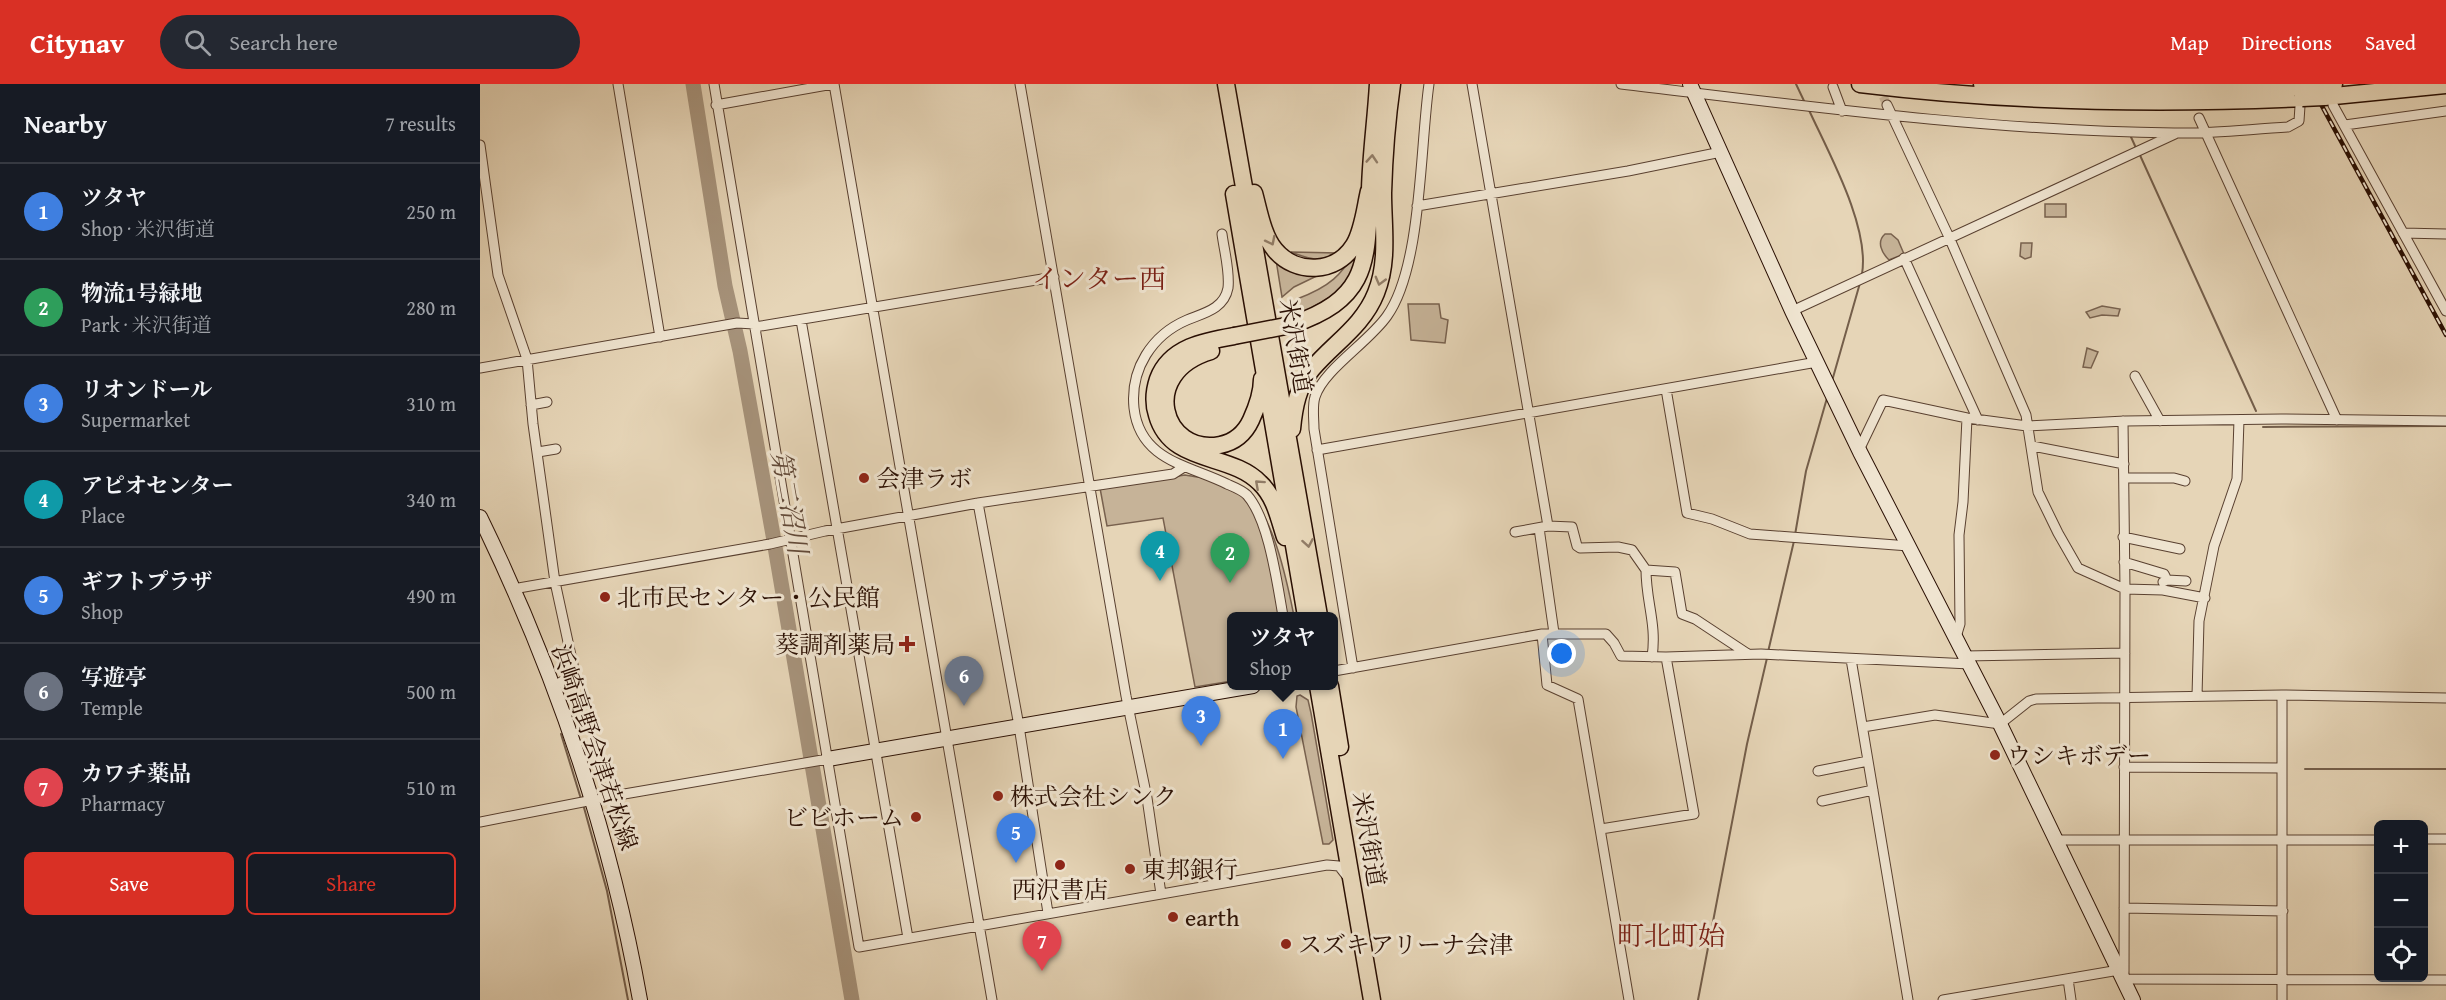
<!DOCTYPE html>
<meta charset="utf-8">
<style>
body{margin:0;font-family:"Gentium Book Plus","Noto Serif JP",serif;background:#242831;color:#f1f3f6}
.controls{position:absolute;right:18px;bottom:18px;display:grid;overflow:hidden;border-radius:9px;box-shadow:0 6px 24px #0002}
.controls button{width:54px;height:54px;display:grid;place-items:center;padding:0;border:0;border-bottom:2px solid #363941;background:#171b24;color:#f1f3f6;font:30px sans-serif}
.you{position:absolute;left:1082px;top:570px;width:21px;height:21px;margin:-15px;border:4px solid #fff;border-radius:50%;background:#1a73e8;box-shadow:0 0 0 9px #1a73e833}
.badge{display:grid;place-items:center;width:39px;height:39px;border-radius:50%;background:#d93025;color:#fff;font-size:20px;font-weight:700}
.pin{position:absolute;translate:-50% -50px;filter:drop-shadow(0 2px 3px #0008)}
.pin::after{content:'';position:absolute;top:32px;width:21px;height:18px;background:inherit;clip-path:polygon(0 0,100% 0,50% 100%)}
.popup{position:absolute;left:747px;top:528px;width:111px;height:78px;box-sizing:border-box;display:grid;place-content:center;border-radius:9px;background:#171b24;filter:drop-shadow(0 2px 4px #0005);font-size:20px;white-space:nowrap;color:#9ea1a6}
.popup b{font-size:22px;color:#f1f3f6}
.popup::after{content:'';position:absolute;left:50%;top:100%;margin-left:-12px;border:12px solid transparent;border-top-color:#171b24}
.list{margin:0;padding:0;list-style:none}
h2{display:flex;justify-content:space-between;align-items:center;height:78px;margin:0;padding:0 24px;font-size:26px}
h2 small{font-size:20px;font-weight:400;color:#9ea1a6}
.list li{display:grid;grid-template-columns:39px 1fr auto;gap:18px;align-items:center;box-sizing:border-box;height:96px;padding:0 24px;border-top:2px solid #363941}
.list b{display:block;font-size:22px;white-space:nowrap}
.list p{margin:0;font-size:20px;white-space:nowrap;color:#9ea1a6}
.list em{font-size:20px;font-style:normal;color:#9ea1a6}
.actions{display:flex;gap:12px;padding:18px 24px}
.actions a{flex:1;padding:14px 0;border:2px solid #d93025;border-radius:9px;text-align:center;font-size:21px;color:#d93025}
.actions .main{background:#d93025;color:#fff}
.icon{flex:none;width:33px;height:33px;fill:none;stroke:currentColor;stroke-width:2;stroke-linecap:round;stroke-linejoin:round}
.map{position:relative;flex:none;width:1966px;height:916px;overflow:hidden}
header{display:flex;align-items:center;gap:36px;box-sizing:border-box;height:84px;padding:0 30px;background:#d93025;color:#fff}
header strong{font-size:28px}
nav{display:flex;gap:33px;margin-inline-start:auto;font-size:21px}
.search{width:420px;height:54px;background:#242831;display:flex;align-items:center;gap:15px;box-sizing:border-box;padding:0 21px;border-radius:33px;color:#9ea1a6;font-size:22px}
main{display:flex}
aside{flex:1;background:#171b24}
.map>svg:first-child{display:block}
.green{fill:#c6b398;stroke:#78614e;stroke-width:1.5}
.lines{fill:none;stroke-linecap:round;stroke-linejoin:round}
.stream{stroke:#745e4a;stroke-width:2}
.river{stroke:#a6927a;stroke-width:15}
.street-tunnel{stroke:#cab79c;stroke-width:9;stroke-dasharray:9 4.5;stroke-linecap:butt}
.street-casing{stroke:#594030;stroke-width:11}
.secondary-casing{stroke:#2a0f03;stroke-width:16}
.highway-casing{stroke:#2a0f03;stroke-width:19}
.street{stroke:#efe4d0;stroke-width:9}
.secondary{stroke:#efe4d0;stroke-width:14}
.highway{stroke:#e6d5b7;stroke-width:16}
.rail-casing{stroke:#2a0f03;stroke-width:4.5}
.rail{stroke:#efe4d0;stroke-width:2;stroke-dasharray:7;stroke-linecap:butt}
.highway-bridge-casing{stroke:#2a0f03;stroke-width:19;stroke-linecap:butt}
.highway-bridge{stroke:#e6d5b7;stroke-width:16}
.oneway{stroke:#917c66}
.poi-dot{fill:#8f2418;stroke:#efe4d0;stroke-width:2}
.labels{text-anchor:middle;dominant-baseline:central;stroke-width:6;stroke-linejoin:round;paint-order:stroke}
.street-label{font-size:24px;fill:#2a0f03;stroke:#efe4d0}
.poi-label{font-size:24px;fill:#2a0f03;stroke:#efe4d0;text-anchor:start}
.water-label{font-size:26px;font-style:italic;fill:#624a39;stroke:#efe4d0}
.quarter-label{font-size:27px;fill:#7a1f14;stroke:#efe4d0}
</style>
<header>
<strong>Citynav</strong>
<div class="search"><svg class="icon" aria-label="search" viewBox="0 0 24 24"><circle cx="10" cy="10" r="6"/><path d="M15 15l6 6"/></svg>Search here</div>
<nav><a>Map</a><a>Directions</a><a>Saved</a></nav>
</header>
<main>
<aside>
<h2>Nearby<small>7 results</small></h2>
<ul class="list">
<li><span class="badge" style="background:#3f7fe0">1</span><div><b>ツタヤ</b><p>Shop · 米沢街道</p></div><em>250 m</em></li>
<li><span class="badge" style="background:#2e9e5b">2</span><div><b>物流1号緑地</b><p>Park · 米沢街道</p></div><em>280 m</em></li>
<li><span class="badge" style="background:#3f7fe0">3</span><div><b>リオンドール</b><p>Supermarket</p></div><em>310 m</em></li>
<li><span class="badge" style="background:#0f9aa8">4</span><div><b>アピオセンター</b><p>Place</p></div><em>340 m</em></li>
<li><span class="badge" style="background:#3f7fe0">5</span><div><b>ギフトプラザ</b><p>Shop</p></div><em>490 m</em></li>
<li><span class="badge" style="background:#6b7280">6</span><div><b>写遊亭</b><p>Temple</p></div><em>500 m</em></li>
<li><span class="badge" style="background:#e0444e">7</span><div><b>カワチ薬品</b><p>Pharmacy</p></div><em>510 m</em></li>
</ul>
<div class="actions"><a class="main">Save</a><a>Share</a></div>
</aside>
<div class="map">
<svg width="1966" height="916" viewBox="0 0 1966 916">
<rect width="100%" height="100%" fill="#e6d5b7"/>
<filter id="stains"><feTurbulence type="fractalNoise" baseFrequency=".00333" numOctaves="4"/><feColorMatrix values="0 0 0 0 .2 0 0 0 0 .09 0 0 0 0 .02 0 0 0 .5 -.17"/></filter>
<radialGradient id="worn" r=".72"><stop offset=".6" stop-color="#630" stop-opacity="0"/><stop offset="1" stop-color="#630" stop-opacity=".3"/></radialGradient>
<path class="green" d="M1565,120H1586V133H1565Z
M1405,150H1411L1418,156L1424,170L1409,176C1402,169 1396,158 1405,150Z
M1541,159H1552L1551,173L1545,175L1540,172Z
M879,161L869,202L821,230L811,227L817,215C849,203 862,192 879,161Z
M811,168L857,169C843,180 826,174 811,168Z
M796,176L843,189L814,203L802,213Z
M928,220H959L961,234L968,236L965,259L931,256Z
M1622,222L1640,225L1638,232L1622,231L1610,234L1606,228Z
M1607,264L1618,268L1611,284L1603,283Z
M705,391C721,394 740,395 755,401C791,414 807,498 814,532H752V597L715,603L683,434L627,442L620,404Z
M820,611L828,616L831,629L853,756L849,760H843L816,623L817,612Z"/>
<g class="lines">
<path class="stream" d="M1316,0L1325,19
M1328,24C1348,68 1390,142 1382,190
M1651,53L1656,64
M1659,69L1776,327
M1352,297L1380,199
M1783,343L1966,342
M1315,451L1326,387L1347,314
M1288,568L1314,457
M81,650L101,715
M1825,685H1966
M103,720L127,807L148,916
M1218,916L1267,660L1287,574"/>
<path class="river" d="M213,0L245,202L260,267L293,451L372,916"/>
<path class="street-tunnel" d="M1398,0L1407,21"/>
<g class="street-casing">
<path id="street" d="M138,0L180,253
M234,0L379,863L847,781L859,782L866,791
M354,0L512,916
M540,0L646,612L667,714L681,810
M992,0L1068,442
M1141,0C1326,22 1508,47 1694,49C1732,50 1770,45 1808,43L1819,37L1820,22
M1353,3L1362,27
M236,21L353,0
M1407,21L1469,153L1546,331L1558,408L1578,449L1598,484L1645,505L1683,506L1725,514
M1853,21L1966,227
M1719,34L1857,336
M1865,41L1966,27
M0,61L18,191L47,275L53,340L75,498L95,590L74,602
M937,122L1148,87L1241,68
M1923,149L1966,150
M742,150C744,166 750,187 748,204C744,225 724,229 707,236C672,251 650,285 654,324C660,377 709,381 747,400C754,403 762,406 767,411C789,436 797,499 803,532
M1424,174L1498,336
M1312,227L1695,50
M321,236L428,854
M275,243L574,193
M0,284L257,239L274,240
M1655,292L1680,337
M1186,305L1207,429L1232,435L1270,450L1429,462
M51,321L67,318
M1643,337L1645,505L1644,895L1966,896
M1552,362L1644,380
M837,366L1337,278
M1379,366L1403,316L1487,334L1547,342L1645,337L1801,335L1966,337
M58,368L76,365
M1644,394H1694L1705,397
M498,419L539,642L568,829
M1059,444L1074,549
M1035,448L1068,442L1092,443L1097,462L1100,464L1138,463L1152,466L1166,486L1195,488L1202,530L1215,535L1268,570
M1643,453L1700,465
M1644,478L1684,490L1687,496
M1166,486C1166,518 1177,540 1172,573
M1683,498L1687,496L1706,497
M33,505L290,460L345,447L498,419L693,390L704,383
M1062,550H1126L1134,559L1141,572L1186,573L1281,570L1490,580
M1476,553L1480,540L1479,451L1483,418L1487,334
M1485,572L1645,569
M1371,575L1428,916
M873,584L834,345C834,335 832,322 835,313C843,286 889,258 907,232C942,183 940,62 949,0
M854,587L1062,550L1067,601L1098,615L1149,916
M1717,612L1719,537L1734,462L1757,395L1759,336
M1383,643L1455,631L1520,640L1549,617L1556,615L1802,611L1966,614
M1644,683L1802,684
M1338,687L1388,677
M121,714L348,675
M1342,717L1393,706
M0,738L113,716
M1121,745L1214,730L1186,573
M1944,755H1966
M1577,756H1898
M1644,824L1803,827
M1588,895L1591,916
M1463,916L1639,886
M1802,916V611"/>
</g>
<g class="secondary-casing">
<path id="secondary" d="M1210,0L1312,227L1380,368L1520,640L1653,916
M0,433C75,587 130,747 160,916
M348,675L773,602"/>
</g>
<g class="highway-casing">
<path id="highway" d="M746,0L839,532
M1380,0C1527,18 1674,21 1822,14
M1502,0L1638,6L1814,3
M1841,1L1854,0
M1844,13L1966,1
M774,109C779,127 783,152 795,166C816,191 856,190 874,161C883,146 885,124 889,107
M754,110L826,532
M811,241C890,214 886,179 890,105C891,70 896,35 898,0
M754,252C725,257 690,263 678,295C674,307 673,319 677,331C691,381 750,368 780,399C795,413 799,435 805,453
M731,267C657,289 683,372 740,361C755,358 765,349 771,336C777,323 782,309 782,295
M812,345C814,323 818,302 832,285C854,259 883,242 896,209C909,177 903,143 903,109C904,74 907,35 912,0
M838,602L892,916
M850,602L860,663"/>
</g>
<use href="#street" class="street"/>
<use href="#secondary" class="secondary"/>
<use href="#highway" class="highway"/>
<g class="rail-casing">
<path id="rail" d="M1830,0L1966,251"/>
</g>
<use href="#rail" class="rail"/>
<g class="highway-bridge-casing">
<path id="highway-bridge" d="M1814,3L1841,1
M1822,14L1844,13
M754,252L811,241"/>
</g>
<use href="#highway-bridge" class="highway-bridge"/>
</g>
<defs><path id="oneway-chevron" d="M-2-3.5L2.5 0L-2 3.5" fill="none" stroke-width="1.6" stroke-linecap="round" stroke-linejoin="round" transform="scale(1.5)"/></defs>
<g class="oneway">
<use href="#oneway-chevron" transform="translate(892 75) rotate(-86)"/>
<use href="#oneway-chevron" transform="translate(791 157) rotate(63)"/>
<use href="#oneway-chevron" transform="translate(900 197) rotate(105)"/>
<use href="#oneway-chevron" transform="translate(779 400) rotate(-138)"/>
<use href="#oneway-chevron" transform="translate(828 459) rotate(80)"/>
</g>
<g class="poi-dot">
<circle cx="384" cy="394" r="6"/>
<circle cx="125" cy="513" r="6"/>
<path d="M424 551h6v6h6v6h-6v6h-6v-6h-6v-6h6z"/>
<circle cx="1515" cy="671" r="6"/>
<circle cx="518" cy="712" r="6"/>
<circle cx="436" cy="733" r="6"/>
<circle cx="580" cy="781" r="6"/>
<circle cx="650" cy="785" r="6"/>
<circle cx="693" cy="833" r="6"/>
<circle cx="806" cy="860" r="6"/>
</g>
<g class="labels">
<g class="street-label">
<text transform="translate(816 262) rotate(80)">米沢街道</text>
<text transform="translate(115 663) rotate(71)">浜崎高野会津若松線</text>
<text transform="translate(889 755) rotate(80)">米沢街道</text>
</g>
<g class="poi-label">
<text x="396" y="394">会津ラボ</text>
<text x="137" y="513">北市民センター・公民館</text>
<text x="415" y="560" text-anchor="end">葵調剤薬局</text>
<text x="1527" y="671">ウシキボデー</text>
<text x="530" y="712">株式会社シンク</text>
<text x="424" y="733" text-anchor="end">ビビホーム</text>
<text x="662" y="785">東邦銀行</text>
<text x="580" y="805" text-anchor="middle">西沢書店</text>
<text x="705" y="833">earth</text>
<text x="818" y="860">スズキアリーナ会津</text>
</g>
<g class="water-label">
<text transform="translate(310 418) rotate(80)">第二沼川</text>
</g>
<g class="quarter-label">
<text x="619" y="194">インター西</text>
<text x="1191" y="851">町北町始</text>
</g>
</g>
<rect width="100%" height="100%" filter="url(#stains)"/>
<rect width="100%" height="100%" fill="url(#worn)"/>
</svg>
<div class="controls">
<button>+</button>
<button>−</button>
<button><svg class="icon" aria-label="locate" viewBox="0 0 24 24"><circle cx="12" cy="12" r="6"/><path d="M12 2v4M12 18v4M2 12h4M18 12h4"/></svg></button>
</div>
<div class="you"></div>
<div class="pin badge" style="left:803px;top:675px;background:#3f7fe0">1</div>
<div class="popup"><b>ツタヤ</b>Shop</div>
<div class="pin badge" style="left:750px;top:499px;background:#2e9e5b">2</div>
<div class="pin badge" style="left:721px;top:662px;background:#3f7fe0">3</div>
<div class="pin badge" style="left:680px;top:497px;background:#0f9aa8">4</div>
<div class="pin badge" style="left:536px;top:779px;background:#3f7fe0">5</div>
<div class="pin badge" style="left:484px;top:622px;background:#6b7280">6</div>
<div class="pin badge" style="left:562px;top:887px;background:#e0444e">7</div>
</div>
</main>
